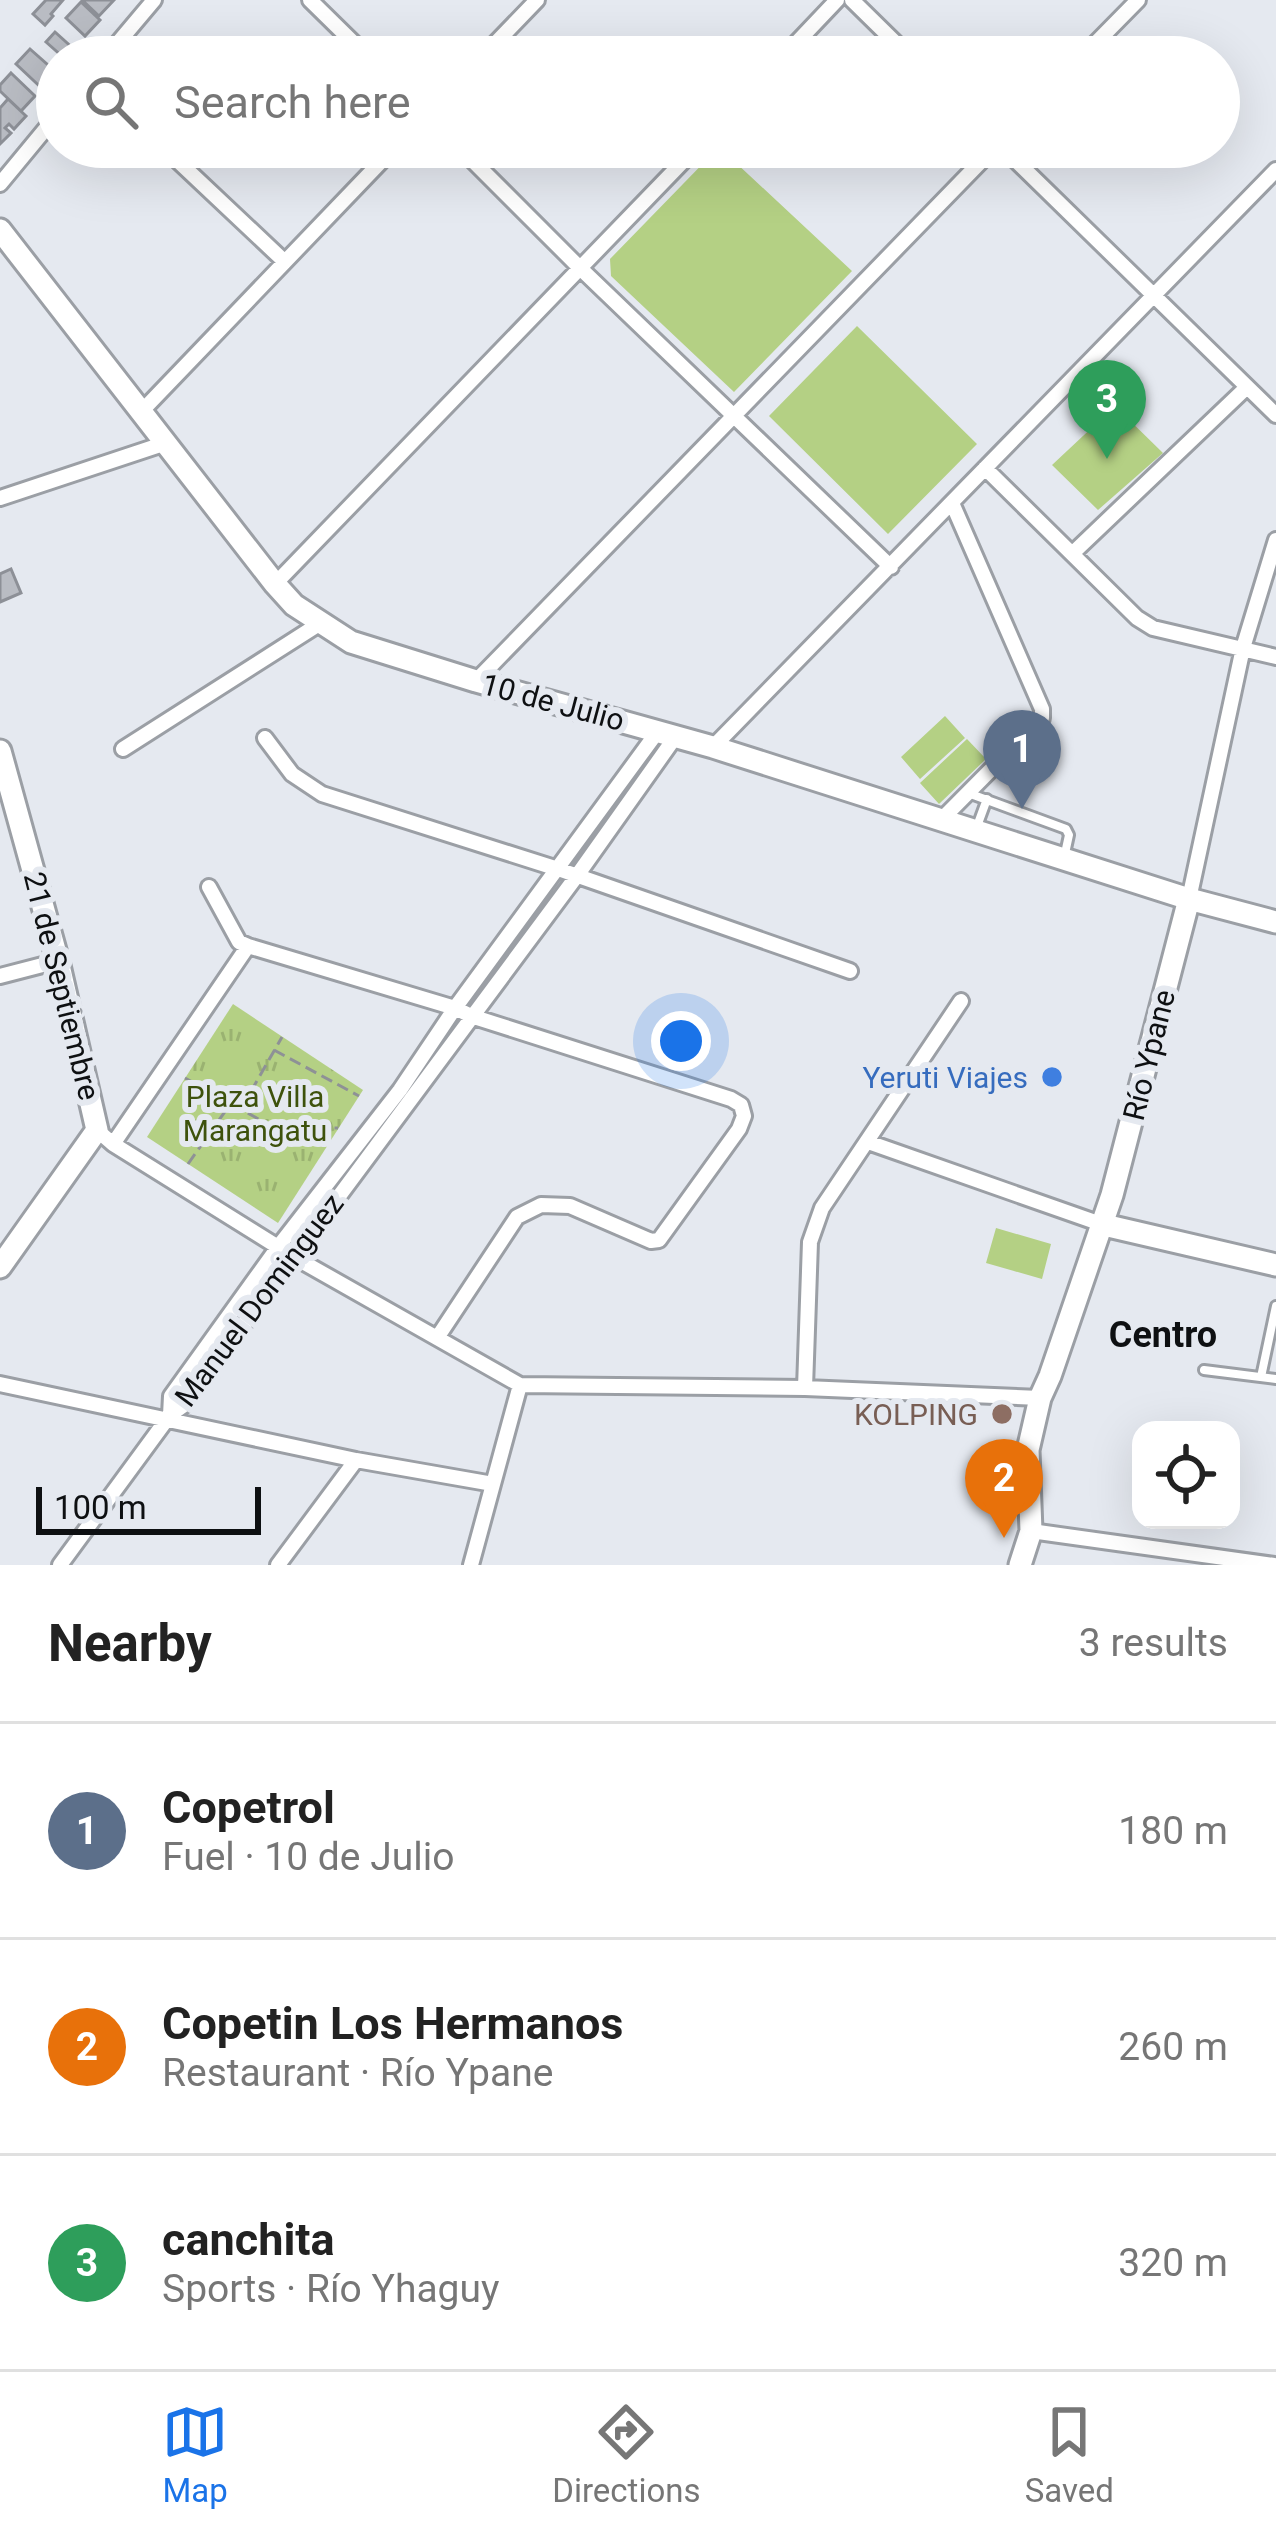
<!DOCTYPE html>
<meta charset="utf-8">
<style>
body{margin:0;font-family:Roboto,sans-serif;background:#f2f2f2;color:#222}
.controls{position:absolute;right:36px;bottom:36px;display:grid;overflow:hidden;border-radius:24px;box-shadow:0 12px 48px #0002}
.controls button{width:108px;height:108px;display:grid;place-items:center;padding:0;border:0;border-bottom:3px solid #e0e0e0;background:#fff;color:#222;font:60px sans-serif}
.scale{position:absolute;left:36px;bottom:30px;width:225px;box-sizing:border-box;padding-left:12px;border:6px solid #0e1012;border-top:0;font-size:33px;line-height:42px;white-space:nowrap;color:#0e1012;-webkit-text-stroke:9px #e5e9f0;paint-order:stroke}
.you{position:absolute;left:681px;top:1041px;width:42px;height:42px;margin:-30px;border:9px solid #fff;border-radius:50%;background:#1a73e8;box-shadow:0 0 0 18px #1a73e833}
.badge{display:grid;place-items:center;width:78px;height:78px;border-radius:50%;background:#1a73e8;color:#fff;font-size:39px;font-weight:700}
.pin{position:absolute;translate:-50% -99px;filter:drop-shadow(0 3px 6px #0008)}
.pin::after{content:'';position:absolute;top:63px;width:42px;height:36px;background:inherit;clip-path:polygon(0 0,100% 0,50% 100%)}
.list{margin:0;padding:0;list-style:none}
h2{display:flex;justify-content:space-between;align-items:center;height:156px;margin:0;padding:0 48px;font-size:51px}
h2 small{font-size:39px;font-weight:400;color:#767676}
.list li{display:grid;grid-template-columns:78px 1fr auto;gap:36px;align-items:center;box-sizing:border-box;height:216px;padding:0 48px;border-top:3px solid #e0e0e0}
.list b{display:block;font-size:45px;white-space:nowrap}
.list p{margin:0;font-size:39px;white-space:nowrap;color:#767676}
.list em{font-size:39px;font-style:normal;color:#767676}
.icon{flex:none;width:66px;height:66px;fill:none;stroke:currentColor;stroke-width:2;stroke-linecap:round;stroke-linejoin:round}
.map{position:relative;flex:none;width:1276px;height:1565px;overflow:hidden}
.search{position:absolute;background:#fff;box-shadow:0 12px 48px #0002;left:36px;right:36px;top:36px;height:132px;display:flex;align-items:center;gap:30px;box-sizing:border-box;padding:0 42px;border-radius:66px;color:#767676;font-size:45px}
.sheet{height:804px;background:#fff}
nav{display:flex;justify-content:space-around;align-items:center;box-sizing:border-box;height:168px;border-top:3px solid #e0e0e0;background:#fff;font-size:33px;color:#767676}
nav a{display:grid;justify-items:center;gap:6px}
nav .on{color:#1a73e8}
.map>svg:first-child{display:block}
.green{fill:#b4d084}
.park{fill:url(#park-tufts)}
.building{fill:#b9bcc3;stroke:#8d9097;stroke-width:3}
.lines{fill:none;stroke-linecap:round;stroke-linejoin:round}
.lane-casing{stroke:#9b9fa5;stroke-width:14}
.street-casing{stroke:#9b9fa5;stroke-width:20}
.secondary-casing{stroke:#9b9fa5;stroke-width:27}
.path{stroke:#8e9196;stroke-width:3;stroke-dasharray:12 6;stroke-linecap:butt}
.lane{stroke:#fff;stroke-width:8}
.street{stroke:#fff;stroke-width:14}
.secondary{stroke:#fff;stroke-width:21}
.shop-dot{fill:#3f7fe0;stroke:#e5e9f0;stroke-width:4.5}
.education-dot{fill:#8d6e63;stroke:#e5e9f0;stroke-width:4.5}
.labels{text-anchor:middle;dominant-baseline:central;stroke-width:12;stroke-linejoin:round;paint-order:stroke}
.street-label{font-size:30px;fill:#0e1012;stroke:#e5e9f0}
.shop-label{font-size:30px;fill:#366cbe;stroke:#e5e9f0;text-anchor:end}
.park-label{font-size:30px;fill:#3e520c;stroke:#e5e9f0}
.education-label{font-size:30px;fill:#785e54;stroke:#e5e9f0;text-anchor:end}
.quarter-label{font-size:36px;font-weight:bold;fill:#0e1012;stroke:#e5e9f0}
</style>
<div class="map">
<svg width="1276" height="1565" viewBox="0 0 1276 1565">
<defs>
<pattern id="park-tufts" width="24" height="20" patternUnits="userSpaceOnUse" patternTransform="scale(3)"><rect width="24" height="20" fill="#b4d084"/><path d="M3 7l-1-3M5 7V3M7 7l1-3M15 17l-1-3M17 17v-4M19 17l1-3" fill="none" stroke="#9ab271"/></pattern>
</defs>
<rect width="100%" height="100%" fill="#e5e9f0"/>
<path class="green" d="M719,147L852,271L734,392L611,276L610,259Z
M857,326L977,444L888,534L769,416Z
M1115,406L1163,453L1098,510L1052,465Z
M945,716L965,738L920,779L901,757Z
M967,739L986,759L939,804L920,783Z
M996,1228L1051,1244L1042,1279L986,1263Z"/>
<path class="park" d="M233,1004L363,1090L278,1223L147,1137Z"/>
<path class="building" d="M46,0H63L51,14L53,16L45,25L33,14Z
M82,0H114L99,16Z
M81,2L100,20L85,36L66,18Z
M55,32L75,50L80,43L89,51L84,57H63L46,42Z
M30,49L57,73L53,83L57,89L50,96L16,64Z
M11,73L35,96L21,111L0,91V85Z
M8,99L26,116L14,129L9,124L5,128L11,133L0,144V108Z
M11,569L21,593L0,602V574Z"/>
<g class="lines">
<g class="lane-casing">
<path id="lane" d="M968,793L1066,829L1069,835L1064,858
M976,829L987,799
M1204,1370L1276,1379
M1261,1377L1276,1306"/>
</g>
<g class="street-casing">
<path id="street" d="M310,0L368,57
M852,0L910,57
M106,57L154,0
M482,57L537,0
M783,57L837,0
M1082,57L1138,0
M163,147L284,261
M459,147L580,268L891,567
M1002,147L1276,415
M0,184L57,115
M141,412L395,147
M985,468L1137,618L1153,628L1276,657
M0,498L166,443
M1074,552L1247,387
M275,584L697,147
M476,681L995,147
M265,738L292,774L322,794L558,869L850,971
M713,747L1276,170
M123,749L319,624
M941,820L1042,718V709L952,503
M209,887L239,942L248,946L455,1008L471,1016L731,1099L741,1105L744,1116L739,1129L659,1240L651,1241L570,1206L541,1205L517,1217L437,1338
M1189,899L1243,648L1276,540
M0,976L58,961
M97,1130L113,1144L294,1257L520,1385L805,1388L1040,1398
M868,1142L1104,1225
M113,1144L248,946
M0,1384L356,1460L493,1484
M805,1388L810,1242L822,1208L961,1001
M170,1415L171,1396L278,1247L400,1090L455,1008L658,731
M1031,1531L1274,1565
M60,1565L170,1415L184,1405L576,877L676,736
M278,1565L356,1460
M471,1565L520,1385"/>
</g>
<g class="secondary-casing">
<path id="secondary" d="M0,230L275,584L294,605L351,642L476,681L713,747L1189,899L1276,922
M0,751L58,961L97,1130L0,1267
M1104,1225L1276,1265
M1020,1565L1031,1531L1028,1450L1040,1398L1050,1376L1112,1195L1189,899"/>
</g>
<path class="path" d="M274,1050L359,1096
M185,1078L271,1126L338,1128
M242,1107L282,1037
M188,1164L231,1103"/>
<use href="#lane" class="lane"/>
<use href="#street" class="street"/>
<use href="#secondary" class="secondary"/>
</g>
<circle class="shop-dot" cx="1052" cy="1077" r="12"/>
<circle class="education-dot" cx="1002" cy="1414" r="12"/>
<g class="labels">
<g class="street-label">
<text transform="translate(553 702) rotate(15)">10 de Julio</text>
<text transform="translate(62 986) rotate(76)">21 de Septiembre</text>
<text transform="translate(1149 1055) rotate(-76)">Río Ypane</text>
<text transform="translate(259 1300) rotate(-53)">Manuel Dominguez</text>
</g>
<g class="shop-label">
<text x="1028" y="1077">Yeruti Viajes</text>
</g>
<g class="park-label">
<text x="255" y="1096">Plaza Villa<tspan x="255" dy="34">Marangatu</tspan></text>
</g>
<g class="education-label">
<text x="978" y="1414">KOLPING</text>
</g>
<g class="quarter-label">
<text x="1163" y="1335">Centro</text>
</g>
</g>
</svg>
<div class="controls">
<button><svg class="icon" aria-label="locate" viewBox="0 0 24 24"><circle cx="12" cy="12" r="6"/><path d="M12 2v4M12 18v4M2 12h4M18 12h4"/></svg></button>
</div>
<div class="scale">100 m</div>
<div class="you"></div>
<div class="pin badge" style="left:1022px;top:809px;background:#5c6f8a">1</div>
<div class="pin badge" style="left:1004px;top:1538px;background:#e8710a">2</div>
<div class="pin badge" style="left:1107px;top:459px;background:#2e9e5b">3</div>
<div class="search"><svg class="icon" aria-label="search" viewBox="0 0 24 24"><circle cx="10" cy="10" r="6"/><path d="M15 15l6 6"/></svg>Search here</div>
</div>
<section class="sheet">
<h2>Nearby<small>3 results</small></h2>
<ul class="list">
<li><span class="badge" style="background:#5c6f8a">1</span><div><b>Copetrol</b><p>Fuel · 10 de Julio</p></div><em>180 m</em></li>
<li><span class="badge" style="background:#e8710a">2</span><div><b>Copetin Los Hermanos</b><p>Restaurant · Río Ypane</p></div><em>260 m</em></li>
<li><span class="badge" style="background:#2e9e5b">3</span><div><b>canchita</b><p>Sports · Río Yhaguy</p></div><em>320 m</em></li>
</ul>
</section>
<nav>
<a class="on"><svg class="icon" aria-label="map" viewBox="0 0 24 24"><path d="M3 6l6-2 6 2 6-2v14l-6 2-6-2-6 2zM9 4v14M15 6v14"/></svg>Map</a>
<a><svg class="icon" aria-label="directions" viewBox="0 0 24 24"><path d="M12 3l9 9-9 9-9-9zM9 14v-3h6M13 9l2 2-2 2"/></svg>Directions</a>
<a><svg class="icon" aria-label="saved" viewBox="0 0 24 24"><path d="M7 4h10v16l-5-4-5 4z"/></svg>Saved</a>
</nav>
